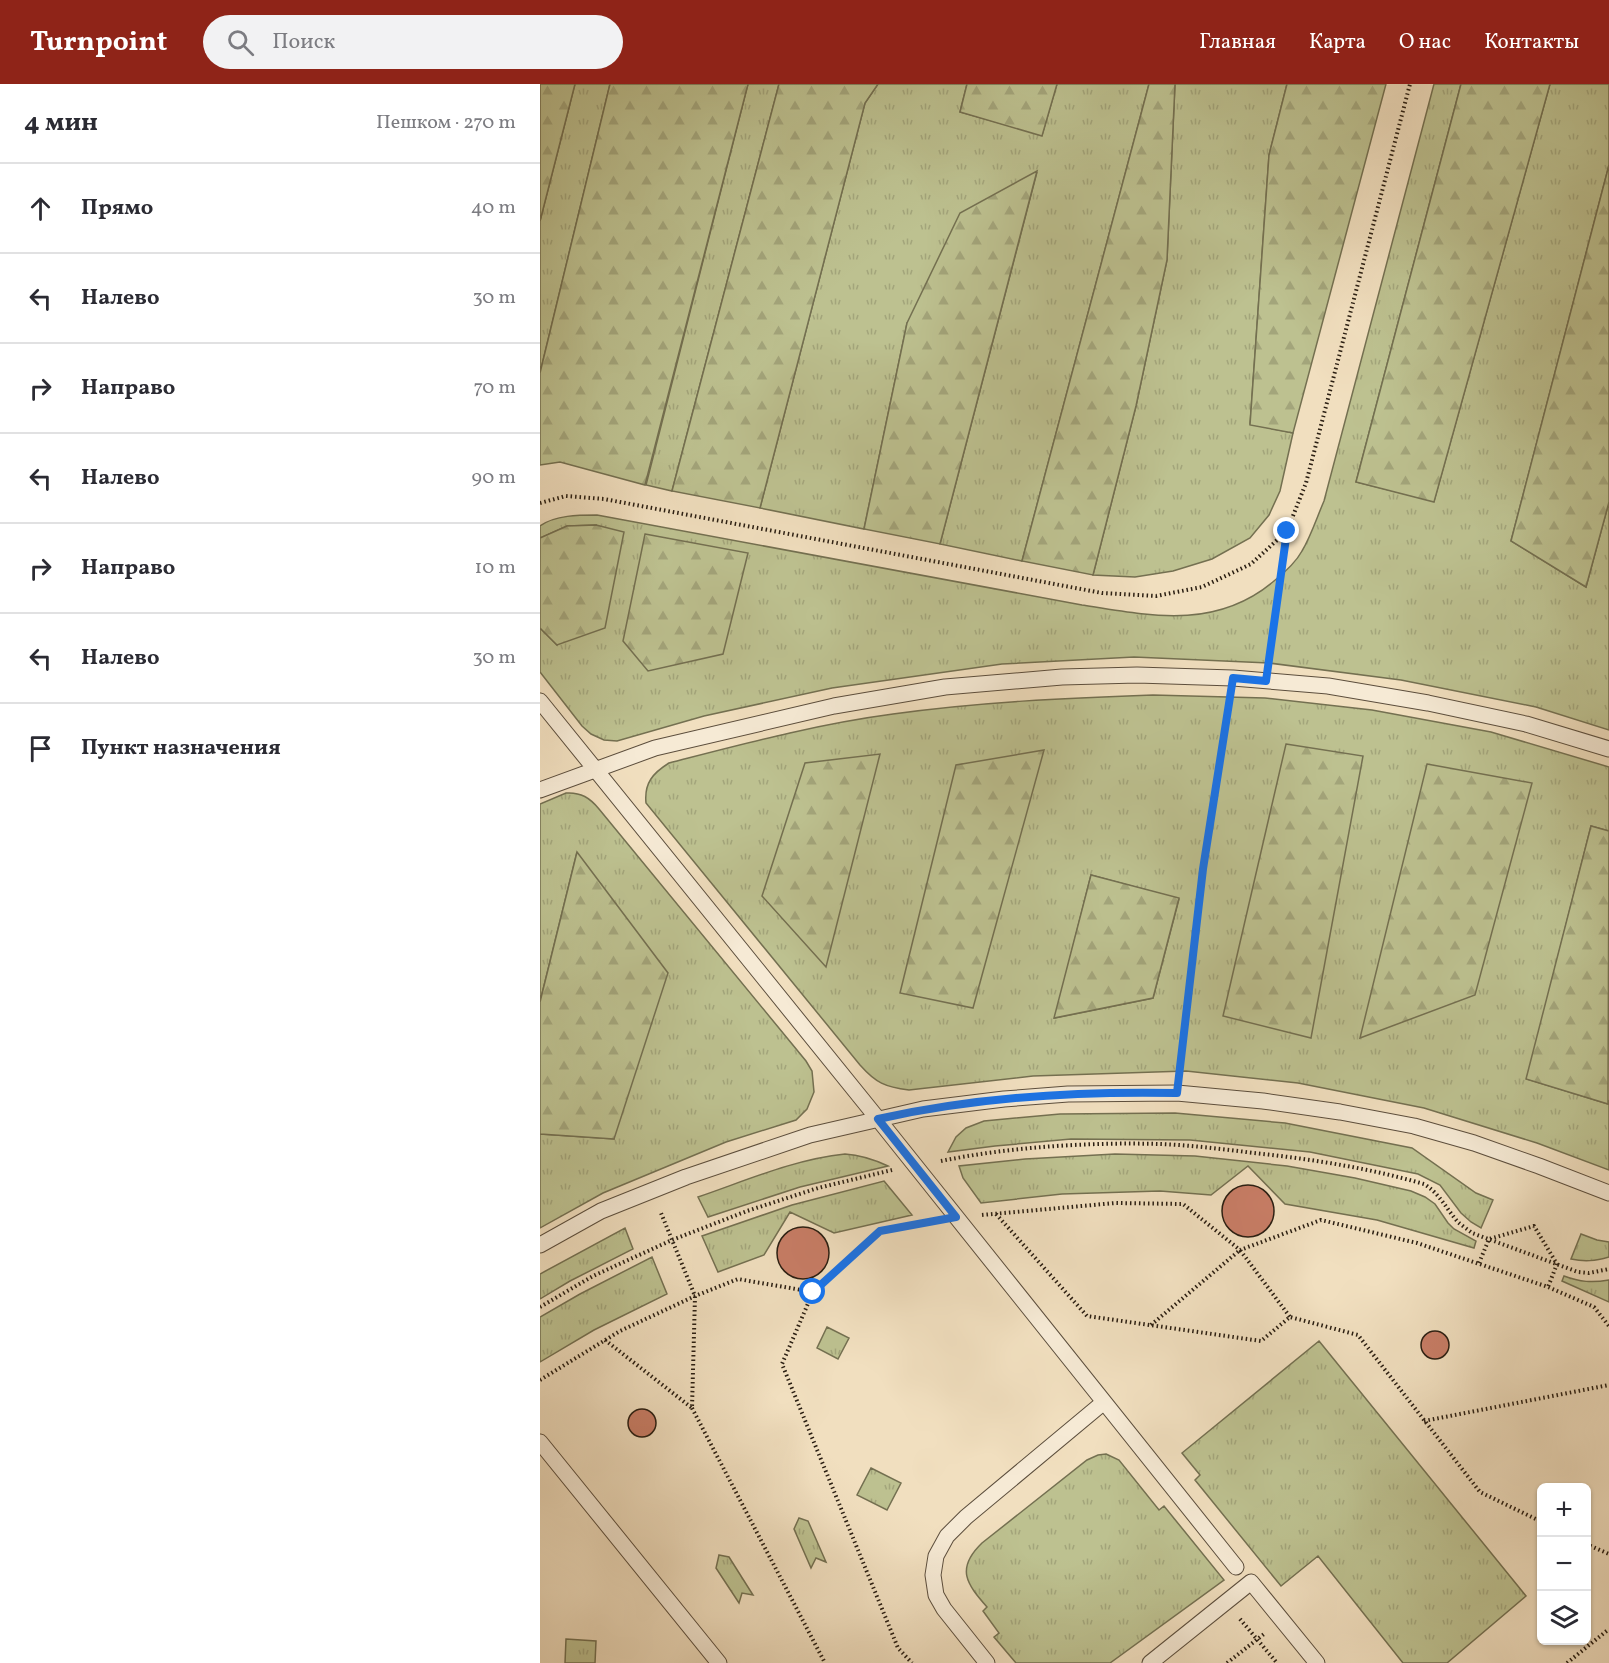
<!DOCTYPE html>
<html lang="ru">
<meta charset="utf-8">
<style>
body{margin:0;font-family:Vollkorn,serif;background:#f2f2f3;color:#2b2b33}
.controls{position:absolute;right:18px;bottom:18px;display:grid;overflow:hidden;border-radius:9px;box-shadow:0 2px 4px #0004}
.controls button{width:54px;height:54px;display:grid;place-items:center;padding:0;border:0;border-bottom:2px solid #e1e1e2;background:#fff;color:#2b2b33;font:30px sans-serif}
.stop{position:absolute;width:18px;height:18px;margin:-14px;border:4px solid #1a73e8;border-radius:50%;background:#fff}
.stop.end{background:#1a73e8;border-color:#fff;box-shadow:0 2px 6px #0008}
.list{margin:0;padding:0;list-style:none}
h2{display:flex;justify-content:space-between;align-items:center;height:78px;margin:0;padding:0 24px;font-size:26px}
h2 small{font-size:20px;font-weight:400;color:#7c7c81}
.list li{display:grid;grid-template-columns:39px 1fr auto;gap:18px;align-items:center;box-sizing:border-box;height:90px;padding:0 24px;border-top:2px solid #e1e1e2}
.list b{display:block;font-size:22px;white-space:nowrap}
.list em{font-size:20px;font-style:normal;color:#7c7c81}
.icon{flex:none;width:33px;height:33px;fill:none;stroke:currentColor;stroke-width:2;stroke-linecap:round;stroke-linejoin:round}
.map{position:relative;flex:none;width:1069px;height:1579px;overflow:hidden}
header{display:flex;align-items:center;gap:36px;box-sizing:border-box;height:84px;padding:0 30px;background:#8f2418;color:#fff}
header strong{font-size:28px}
nav{display:flex;gap:33px;margin-inline-start:auto;font-size:21px}
.search{width:420px;height:54px;background:#f2f2f3;display:flex;align-items:center;gap:15px;box-sizing:border-box;padding:0 21px;border-radius:33px;color:#7c7c81;font-size:22px}
main{display:flex}
aside{flex:1;background:#fff}
.map>svg:first-child{display:block}
.grass{fill:url(#grass-tufts);stroke:#747051;stroke-width:1.5;fill-rule:evenodd}
.forest{fill:url(#forest-firs);stroke:#747051;stroke-width:1.5}
.building{fill:#c87d66;stroke:#2a1e12;stroke-width:1.5}
.lines{fill:none;stroke-linecap:round;stroke-linejoin:round}
.lane-casing{stroke:#5c4e3d;stroke-width:17}
.path{stroke:#2a1e12;stroke-width:4;stroke-dasharray:1.5 3;stroke-linecap:butt}
.lane{stroke:#f6ead5;stroke-width:15}
.route{stroke:#1a73e8;stroke-width:8}
</style>
<header>
<strong>Turnpoint</strong>
<div class="search"><svg class="icon" aria-label="search" viewBox="0 0 24 24"><circle cx="10" cy="10" r="6"/><path d="M15 15l6 6"/></svg>Поиск</div>
<nav><a>Главная</a><a>Карта</a><a>О нас</a><a>Контакты</a></nav>
</header>
<main>
<aside>
<h2>4 мин<small>Пешком · 270 m</small></h2>
<ul class="list">
<li><svg class="icon" aria-label="ahead" viewBox="0 0 24 24"><path d="M12 20V5M6 11l6-6 6 6"/></svg><div><b>Прямо</b></div><em>40 m</em></li>
<li><svg class="icon" aria-label="left" viewBox="0 0 24 24"><path d="M17 20v-9H6M10 6l-5 5 5 5"/></svg><div><b>Налево</b></div><em>30 m</em></li>
<li><svg class="icon" aria-label="right" viewBox="0 0 24 24"><path d="M7 20v-9h11M14 6l5 5-5 5"/></svg><div><b>Направо</b></div><em>70 m</em></li>
<li><svg class="icon" aria-label="left" viewBox="0 0 24 24"><path d="M17 20v-9H6M10 6l-5 5 5 5"/></svg><div><b>Налево</b></div><em>90 m</em></li>
<li><svg class="icon" aria-label="right" viewBox="0 0 24 24"><path d="M7 20v-9h11M14 6l5 5-5 5"/></svg><div><b>Направо</b></div><em>10 m</em></li>
<li><svg class="icon" aria-label="left" viewBox="0 0 24 24"><path d="M17 20v-9H6M10 6l-5 5 5 5"/></svg><div><b>Налево</b></div><em>30 m</em></li>
<li><svg class="icon" aria-label="arrive" viewBox="0 0 24 24"><path d="M6 21V4h12l-3 4 3 4H6"/></svg><div><b>Пункт назначения</b></div></li>
</ul>
</aside>
<div class="map">
<svg width="1069" height="1579" viewBox="0 0 1069 1579">
<defs>
<pattern id="grass-tufts" width="24" height="20" patternUnits="userSpaceOnUse" patternTransform="scale(1.5)"><rect width="24" height="20" fill="#bdc190"/><path d="M3 7l-1-3M5 7V3M7 7l1-3M15 17l-1-3M17 17v-4M19 17l1-3" fill="none" stroke="#a3a57b"/></pattern>
<pattern id="forest-firs" width="22" height="20" patternUnits="userSpaceOnUse" patternTransform="scale(1.5)"><rect width="22" height="20" fill="#bdc190"/><path d="M5 1l3.5 6h-7zM16 11l3.5 6h-7z" fill="#a3a57b"/></pattern>
</defs>
<rect width="100%" height="100%" fill="#f1dfbf"/>
<filter id="stains"><feTurbulence type="fractalNoise" baseFrequency=".00333" numOctaves="4"/><feColorMatrix values="0 0 0 0 .2 0 0 0 0 .09 0 0 0 0 .02 0 0 0 .5 -.17"/></filter>
<radialGradient id="worn" r=".72"><stop offset=".6" stop-color="#630" stop-opacity="0"/><stop offset="1" stop-color="#630" stop-opacity=".3"/></radialGradient>
<path class="grass" d="M35,0H70L0,289V137Z
M208,0H239L132,407L106,401Z
M338,0H427L420,28L502,51L517,0H609L482,477L400,460L497,88L367,239L324,445L220,424L325,19Z
M635,0H747L729,71L710,340L753,349L740,407L729,431L710,454L672,475L633,487L595,493L553,491L596,322L627,176Z
M894,0H921L816,398L894,417L1010,0H1069V81L971,457L1046,503L1069,418V646L996,623L861,596L729,579L594,573L462,580L292,604L164,632L77,657L64,656L51,650L42,642L0,588V544L17,561L56,441L27,442L0,454V442C15,431 39,431 57,431L542,521C611,532 676,546 734,497C744,489 756,478 762,467C771,452 777,433 784,417Z
M613,611L725,614L832,626L951,648L1069,683V747L1051,742L987,995L1068,1020L1069,1016V1086L997,1059L884,1024L758,999L646,987L493,992L369,1006C345,1003 336,999 320,981L106,719C104,699 113,689 129,679C203,660 277,640 353,630C439,618 526,614 613,611ZM551,791L639,815L613,914L515,934Z
M26,709C41,708 50,714 59,725L266,977L272,987L274,1008L267,1025L256,1036L186,1058L63,1109L0,1144V1050L74,1055L37,768L0,918V720Z
M635,1029L745,1039L872,1064L936,1109L953,1116L941,1144L931,1138L921,1129L900,1101L878,1090L770,1068L650,1056L531,1055L455,1062L408,1068L416,1053L426,1044L444,1037L520,1030Z
M305,1070C321,1071 333,1075 348,1082L260,1103L168,1133L158,1113C205,1097 255,1075 305,1070Z
M575,1070L655,1072L747,1082L815,1094L871,1107L885,1113L895,1120L908,1139L914,1145L936,1157L934,1164L837,1136L745,1120L708,1082L671,1111L620,1107L522,1110L441,1119L423,1094L419,1082L485,1075Z
M344,1097L372,1131L294,1149L250,1128L224,1171L178,1188L162,1152L252,1121Z
M85,1144L93,1165L30,1197L0,1215V1190Z
M1041,1150L1057,1156L1069,1158V1173C1055,1177 1045,1178 1031,1175Z
M112,1173L127,1210L54,1246L0,1278V1233L40,1210Z
M1024,1192C1040,1198 1052,1199 1069,1196V1218L1022,1197Z
M287,1243L309,1254L298,1275L277,1264Z
M779,1257L986,1512L907,1579H863L778,1472L741,1502L655,1396L660,1391L642,1369Z
M566,1370L579,1376L619,1426L624,1422L684,1496L570,1579H476L454,1553L459,1549L443,1527L447,1523C427,1500 415,1485 442,1459L547,1376L558,1371Z
M331,1384L361,1399L347,1426L317,1411Z
M259,1434L268,1437L286,1478L276,1474L271,1484L254,1445Z
M179,1471L189,1473L213,1511L202,1509L199,1519L176,1484Z
M26,1555L56,1557L55,1579H25Z"/>
<path class="forest" d="M0,0H35L0,137Z
M70,0H208L105,401L20,378L0,381V289Z
M239,0H338L325,19L220,424L132,407Z
M427,0H517L502,52L420,28Z
M609,0H635L627,176L596,322L553,491L482,477Z
M747,0H846L753,349L710,341L729,71Z
M921,0H1010L894,418L816,398Z
M1069,81V418L1046,503L971,457Z
M497,87L400,460L324,445L367,239L420,129Z
M56,441L84,448L65,544L17,561L0,544V454L27,442Z
M105,450L208,469L183,570L108,587L83,557Z
M746,660L823,672L771,954L683,932Z
M504,666L433,924L360,909L416,681Z
M340,670L286,883L222,812L265,679Z
M887,680L992,699L935,911L820,954Z
M1051,742L1069,747L1068,1020L986,995Z
M37,768L128,889L74,1055L0,1050V918Z
M551,791L639,814L613,914L514,934Z"/>
<path class="building" d="M682 1127a26 26 0 1 1 52 0a26 26 0 1 1-52 0Z
M237 1169a26 26 0 1 1 52 0a26 26 0 1 1-52 0Z
M881 1261a14 14 0 1 1 28 0a14 14 0 1 1-28 0Z
M88 1339a14 14 0 1 1 28 0a14 14 0 1 1-28 0Z"/>
<g class="lines">
<g class="lane-casing">
<path id="lane" d="M0,617L338,1035L696,1483
M0,706L115,664L294,622L405,603L522,593L597,591L693,594L788,602L888,619L986,640L1069,665
M0,1161L61,1127L146,1093L270,1051L383,1025L464,1015L528,1010L637,1009L723,1017L800,1028L874,1042L934,1059L999,1082L1069,1109
M0,1358L179,1579
M447,1579L404,1525L396,1511L393,1491L396,1472L407,1452L426,1433L564,1318
M610,1579L711,1498L777,1579"/>
</g>
<path class="path" d="M0,419L26,412L64,415L562,509L616,512L662,503L711,480L747,447L766,399L870,0
M729,576L747,447
M640,987L663,785L690,614
M401,1077C469,1063 549,1058 619,1060C650,1061 682,1065 714,1069C771,1075 829,1084 884,1100C899,1109 906,1124 917,1137C921,1141 927,1145 932,1149L1038,1188L1049,1189L1069,1185
M456,1130L547,1232L721,1257L750,1233L818,1251L940,1408L1002,1438
M442,1131L575,1119L643,1120L700,1166L781,1136L877,1159L1008,1203L1054,1223L1069,1242
M939,1179L949,1155L994,1142L1017,1180L1008,1203
M273,1208L242,1280L358,1564L372,1579
M0,1223L53,1192L132,1156L207,1127L278,1104L352,1086
M611,1241L700,1166L750,1233
M65,1256L152,1324L155,1212L121,1129
M0,1296L80,1247L155,1212L198,1195L273,1208L340,1147L390,1137
M152,1324L285,1579
M884,1337L1069,1301
M1046,1460L1069,1470
M700,1535L737,1579
M687,1579L724,1550
M1027,1579L1069,1545"/>
<use href="#lane" class="lane"/>
</g>
<g class="lines">
<path class="route" d="M273,1208L340,1147L416,1133L338,1035C436,1013 537,1007 637,1009L663,785L693,594L726,597L747,447"/>
</g>
<rect width="100%" height="100%" filter="url(#stains)"/>
<rect width="100%" height="100%" fill="url(#worn)"/>
</svg>
<div class="controls">
<button>+</button>
<button>−</button>
<button><svg class="icon" aria-label="layers" viewBox="0 0 24 24"><path d="M12 4l9 5-9 5-9-5zM3 14l9 5 9-5"/></svg></button>
</div>
<div class="stop" style="left:273px;top:1208px"></div>
<div class="stop end" style="left:747px;top:447px"></div>
</div>
</main>
